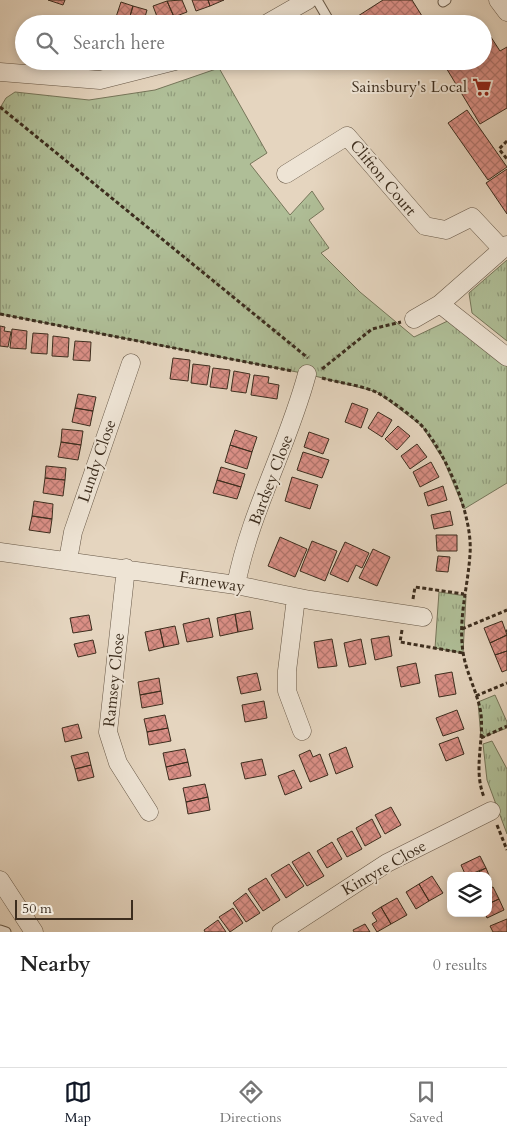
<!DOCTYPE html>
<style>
body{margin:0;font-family:Cardo,serif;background:#f6f6f6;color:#222}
.controls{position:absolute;right:15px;bottom:15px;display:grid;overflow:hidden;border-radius:10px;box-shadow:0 2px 8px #0003}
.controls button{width:45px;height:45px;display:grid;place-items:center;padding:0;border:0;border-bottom:1px solid #e0e0e0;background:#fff;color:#222;font:25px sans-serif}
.scale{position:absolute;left:15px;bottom:12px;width:118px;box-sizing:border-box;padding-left:5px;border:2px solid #3c2d1e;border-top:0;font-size:14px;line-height:18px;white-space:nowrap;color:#3c2d1e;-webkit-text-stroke:4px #eee4d5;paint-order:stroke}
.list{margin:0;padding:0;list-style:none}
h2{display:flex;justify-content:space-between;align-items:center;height:65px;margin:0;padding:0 20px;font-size:21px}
h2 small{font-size:16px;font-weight:400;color:#767676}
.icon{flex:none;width:28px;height:28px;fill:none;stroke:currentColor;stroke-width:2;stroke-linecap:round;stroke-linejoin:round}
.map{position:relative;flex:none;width:507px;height:932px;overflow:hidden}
.search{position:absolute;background:#fff;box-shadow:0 2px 8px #0003;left:15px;right:15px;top:15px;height:55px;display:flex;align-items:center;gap:12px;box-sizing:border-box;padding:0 18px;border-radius:28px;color:#767676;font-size:19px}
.sheet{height:135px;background:#fff}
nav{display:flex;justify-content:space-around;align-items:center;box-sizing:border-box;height:70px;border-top:1px solid #e0e0e0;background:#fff;font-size:14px;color:#767676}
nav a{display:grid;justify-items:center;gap:2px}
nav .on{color:#111827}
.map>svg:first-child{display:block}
.grass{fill:url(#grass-tufts);stroke:#76765a}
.building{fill:url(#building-cross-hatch);stroke:#3c2d1e}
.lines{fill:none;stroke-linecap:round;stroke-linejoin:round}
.lane-casing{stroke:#665746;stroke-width:11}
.street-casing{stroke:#665746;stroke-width:19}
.path{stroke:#3c2d1e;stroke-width:3;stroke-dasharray:4 2.5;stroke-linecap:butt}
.lane{stroke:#eee4d5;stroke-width:9}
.street{stroke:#eee4d5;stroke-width:18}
.labels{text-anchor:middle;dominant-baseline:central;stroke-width:4;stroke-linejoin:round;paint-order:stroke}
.poi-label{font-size:16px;fill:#3c2d1e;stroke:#eee4d5;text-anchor:end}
.street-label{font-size:16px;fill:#3c2d1e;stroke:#eee4d5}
</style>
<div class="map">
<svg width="507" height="932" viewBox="0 0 507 932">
<defs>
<pattern id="grass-tufts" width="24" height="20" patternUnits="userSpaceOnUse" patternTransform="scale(1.25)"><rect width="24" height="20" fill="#afbe97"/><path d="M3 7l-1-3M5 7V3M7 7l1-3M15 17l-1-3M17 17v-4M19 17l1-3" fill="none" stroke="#909b7b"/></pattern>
<pattern id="building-cross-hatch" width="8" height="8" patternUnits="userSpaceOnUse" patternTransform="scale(1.25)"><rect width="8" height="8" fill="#da8f86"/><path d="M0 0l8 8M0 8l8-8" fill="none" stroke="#b2756d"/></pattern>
</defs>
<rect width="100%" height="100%" fill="#e5d5bf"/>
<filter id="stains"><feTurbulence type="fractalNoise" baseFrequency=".004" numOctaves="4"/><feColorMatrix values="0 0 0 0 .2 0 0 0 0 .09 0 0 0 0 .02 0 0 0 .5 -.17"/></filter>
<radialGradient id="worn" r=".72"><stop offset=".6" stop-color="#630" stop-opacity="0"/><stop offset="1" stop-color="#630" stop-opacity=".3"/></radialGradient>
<path class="grass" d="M219,68L267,153L250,164L290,215L312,191L324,209L309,220L329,248L321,253L360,292L414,337L456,317L507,357V483L464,509L444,461L422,426L377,392L307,374L0,314V108L6,98L15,92L89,100L155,90Z
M507,260V341L472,313L469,293Z
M439,592L466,596L463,653L435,648Z
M495,695L507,722V728L481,738L478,702Z
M492,741L507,769V834L487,780L483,744Z"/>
<path class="building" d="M48,0H65L63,5Z
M182,0L187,12L174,17L167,1Z
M192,0H208L210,6L196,11Z
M208,0H224L210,6Z
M383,0H412L427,24H362L358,16Z
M167,1L174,17L159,22L153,6Z
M121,2L133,6L128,23L115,20Z
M133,6L147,10L143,24L128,23Z
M487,31L500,51L507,47V108L480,124L445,66L453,61H483V34Z
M467,110L507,167L488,180L448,123Z
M507,169V214L486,183Z
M0,326L5,327L4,331L11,332L8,347L0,346Z
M12,329L27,331L26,349L10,348Z
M33,333L48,334L47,354L31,353Z
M53,336L69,338L68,357L52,356Z
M75,341L91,342L90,361L73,360Z
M173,358L190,360L188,381L170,379Z
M193,364L210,366L207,385L191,383Z
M213,368L230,370L227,389L210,387Z
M234,371L250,374L246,393L231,391Z
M254,375L269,377L268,383L279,385L277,399L251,395Z
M78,394L96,397L93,411L75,408Z
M352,403L368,409L361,428L345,422Z
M75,408L93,411L90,426L72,422Z
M378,412L392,420L382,437L368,428Z
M398,426L410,436L397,450L385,439Z
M62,429L83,431L81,445L61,442Z
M235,430L257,437L252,452L230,445Z
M309,432L329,439L323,454L304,447Z
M61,442L81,445L78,460L58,457Z
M417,444L427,457L410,469L401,456Z
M230,445L252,452L247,469L225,462Z
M303,452L329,460L322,478L297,470Z
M431,462L439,477L420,487L413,472Z
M46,466L66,468L65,480L45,478Z
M221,467L245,474L241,487L217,480Z
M292,477L318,485L310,509L285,501Z
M45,478L65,480L63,496L43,493Z
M217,480L241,487L237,499L213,493Z
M443,486L447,500L428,506L424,493Z
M34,501L53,504L52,519L32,516Z
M450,511L453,525L434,529L431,515Z
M32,516L52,519L50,533L29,530Z
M436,535H457V551H437Z
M280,537L307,549L295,577L268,566Z
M312,541L337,551L325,581L300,571Z
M345,542L369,553L362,568L356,565L348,582L330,574Z
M373,549L390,557L377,586L359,578Z
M438,556L450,557L448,572L436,571Z
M250,611L253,629L238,632L235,614Z
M235,614L238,632L220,636L217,618Z
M89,615L92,630L73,633L70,618Z
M209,618L213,637L187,642L183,624Z
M502,621L507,635L490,643L484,628Z
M175,626L179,644L164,647L160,629Z
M160,629L164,647L149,651L145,632Z
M507,635V651L495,655L490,643Z
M389,636L392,656L375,660L371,639Z
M332,639L337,666L318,668L314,642Z
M361,639L366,664L349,667L344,643Z
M93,640L96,653L78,657L74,644Z
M507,651V670L502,672L495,655Z
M416,663L420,683L401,687L397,667Z
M452,672L456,694L439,697L435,675Z
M257,673L261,690L241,694L237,677Z
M159,678L161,691L140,695L138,682Z
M161,691L163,704L142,708L140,695Z
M264,701L267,718L245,722L242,705Z
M457,710L464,729L443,736L436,718Z
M165,715L168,728L147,732L144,719Z
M78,724L82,738L65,742L62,728Z
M168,728L171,741L149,745L147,732Z
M458,737L464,754L446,761L439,744Z
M346,747L353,767L336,774L329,754Z
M185,749L188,762L166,767L163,753Z
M310,750L313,757L320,754L328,775L310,782L299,755Z
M88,752L91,765L75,769L71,756Z
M262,759L266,775L245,779L241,763Z
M188,762L191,776L169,780L166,767Z
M91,765L94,777L78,781L75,769Z
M294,770L302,788L285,795L278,776Z
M205,784L208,797L186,802L183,788Z
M208,797L210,810L188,814L186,802Z
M391,807L401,825L385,834L375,815Z
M372,819L381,837L365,846L356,828Z
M352,831L362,849L347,857L337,839Z
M332,842L342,859L327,868L317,851Z
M309,852L324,876L307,886L292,862Z
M480,856L486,868L466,876L461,865Z
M289,864L304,886L286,898L271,875Z
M486,868L491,880L488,881V876H471Z
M432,876L443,893L429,901L419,884Z
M266,878L280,900L263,911L248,889Z
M419,884L429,901L416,909L406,892Z
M493,887L499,899L488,904V889Z
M246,893L260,913L246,922L233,903Z
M397,898L407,915L391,924L381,907Z
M499,899L504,910L487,918L485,913H488V904Z
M381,907L391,924L377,932L372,924L377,921L372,913Z
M233,908L243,923L230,932L219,917Z
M507,919V932H493L490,926Z
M218,920L226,932H205L204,930Z
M365,924L370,932H354L353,930Z"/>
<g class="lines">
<g class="lane-casing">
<path id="lane" d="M317,0L331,24
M443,2L446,0
M0,930L6,932"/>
</g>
<g class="street-casing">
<path id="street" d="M498,0L507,12
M266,24L308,0
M0,72L100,80L175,61
M286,174L347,136L425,226L446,230L472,217L502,249
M507,245L440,304L507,357
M414,319L440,304
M0,552L236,585L310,600L423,617
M68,560L73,532L131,363
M126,568L108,732L118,763L149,812
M236,585C250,512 288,446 307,374
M296,598L287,671V691L302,731
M0,880L34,932
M281,932L387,863L491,811"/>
</g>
<path class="path" d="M0,107L308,358
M507,141L499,149L507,159
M0,314L292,371
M322,369L372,329L401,322
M322,378C339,383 362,385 378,393C389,399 415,418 423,427C447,456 473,516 470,554C468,587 458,618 463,652C466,673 478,693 481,714C484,743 473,769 484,797
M413,599L415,587L464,594
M462,629L507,610
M402,630L400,642L463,653
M506,631H507
M476,696L507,683
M481,738L507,726
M497,825L507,850"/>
<use href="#lane" class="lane"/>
<use href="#street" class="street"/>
</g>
<defs>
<g id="supermarket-bare" transform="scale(1.5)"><path d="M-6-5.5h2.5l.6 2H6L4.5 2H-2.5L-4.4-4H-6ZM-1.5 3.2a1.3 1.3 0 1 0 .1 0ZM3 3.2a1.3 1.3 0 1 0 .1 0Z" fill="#8f2418" stroke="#eee4d5" stroke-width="2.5" paint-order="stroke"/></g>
</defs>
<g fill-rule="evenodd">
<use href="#supermarket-bare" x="482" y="87"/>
</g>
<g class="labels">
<g class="poi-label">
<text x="467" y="87">Sainsbury's Local</text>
</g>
<g class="street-label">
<text transform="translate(383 178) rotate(50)">Clifton Court</text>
<text transform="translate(97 461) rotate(-71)">Lundy Close</text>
<text transform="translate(271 480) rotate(-69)">Bardsey Close</text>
<text transform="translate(212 582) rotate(9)">Farneway</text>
<text transform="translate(114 680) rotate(-84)">Ramsey Close</text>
<text transform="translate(384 868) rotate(-30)">Kintyre Close</text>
</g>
</g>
<rect width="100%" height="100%" filter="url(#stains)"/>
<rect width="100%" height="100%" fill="url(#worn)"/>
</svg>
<div class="controls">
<button><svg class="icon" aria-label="layers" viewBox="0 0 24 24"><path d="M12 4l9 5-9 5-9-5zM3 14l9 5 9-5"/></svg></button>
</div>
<div class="scale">50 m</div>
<div class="search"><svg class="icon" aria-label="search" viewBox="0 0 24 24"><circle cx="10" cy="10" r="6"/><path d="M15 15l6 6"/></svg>Search here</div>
</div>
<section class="sheet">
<h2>Nearby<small>0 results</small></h2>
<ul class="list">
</ul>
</section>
<nav>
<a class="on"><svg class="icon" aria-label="map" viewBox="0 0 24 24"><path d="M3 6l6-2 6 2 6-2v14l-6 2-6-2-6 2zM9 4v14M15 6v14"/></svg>Map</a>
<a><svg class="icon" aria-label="directions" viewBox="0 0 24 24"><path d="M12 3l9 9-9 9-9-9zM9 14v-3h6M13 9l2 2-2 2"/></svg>Directions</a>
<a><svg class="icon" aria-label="saved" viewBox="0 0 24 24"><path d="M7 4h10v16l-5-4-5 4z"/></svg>Saved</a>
</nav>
